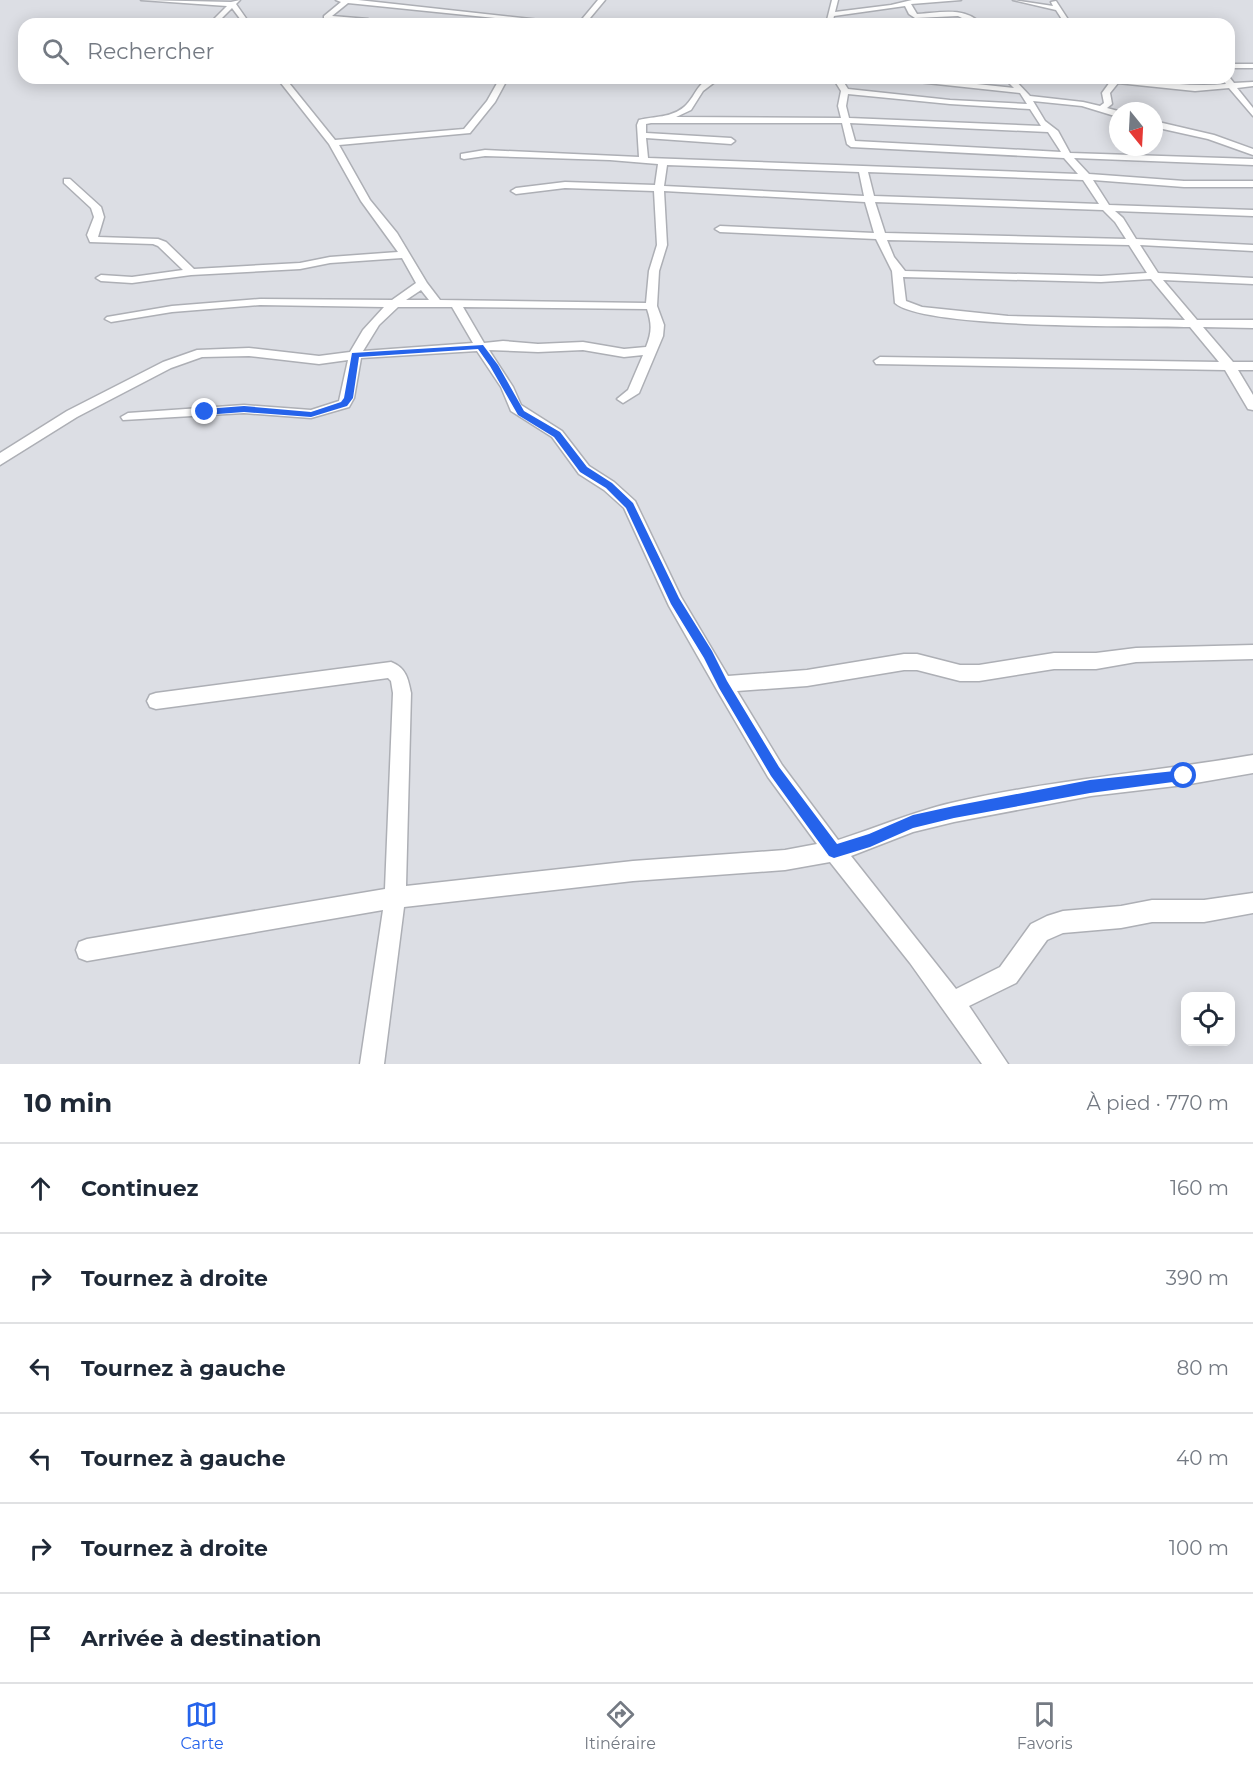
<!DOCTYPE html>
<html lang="fr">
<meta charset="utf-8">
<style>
body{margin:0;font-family:Montserrat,sans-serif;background:#f2f2f3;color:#1f2937}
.controls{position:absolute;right:18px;bottom:18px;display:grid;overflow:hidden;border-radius:12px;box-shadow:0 3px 15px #0003}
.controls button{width:54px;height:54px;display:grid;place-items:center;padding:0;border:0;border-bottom:2px solid #e0e1e3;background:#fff;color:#1f2937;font:30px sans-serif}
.compass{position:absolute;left:1109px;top:102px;width:54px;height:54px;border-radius:50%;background:#fff;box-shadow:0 3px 15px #0003;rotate:162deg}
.stop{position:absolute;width:18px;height:18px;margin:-14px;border:4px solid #2563eb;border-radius:50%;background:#fff}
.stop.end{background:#2563eb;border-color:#fff;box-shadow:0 2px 6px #0008}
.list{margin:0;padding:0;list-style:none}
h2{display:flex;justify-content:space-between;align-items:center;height:78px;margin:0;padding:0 24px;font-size:26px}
h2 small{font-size:20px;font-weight:400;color:#747a83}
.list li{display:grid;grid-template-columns:39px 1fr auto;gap:18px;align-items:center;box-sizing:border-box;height:90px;padding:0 24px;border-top:2px solid #e0e1e3}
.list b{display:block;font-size:22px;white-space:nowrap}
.list em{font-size:20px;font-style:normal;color:#747a83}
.icon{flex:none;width:33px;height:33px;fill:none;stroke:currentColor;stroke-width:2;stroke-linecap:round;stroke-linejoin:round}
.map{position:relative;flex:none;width:1253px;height:1064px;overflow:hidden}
.search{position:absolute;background:#fff;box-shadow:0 3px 15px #0003;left:18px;right:18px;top:18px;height:66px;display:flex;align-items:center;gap:15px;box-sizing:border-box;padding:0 21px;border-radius:18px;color:#747a83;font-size:22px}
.sheet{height:618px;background:#fff}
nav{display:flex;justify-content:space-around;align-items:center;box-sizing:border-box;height:84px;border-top:2px solid #e0e1e3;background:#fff;font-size:16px;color:#747a83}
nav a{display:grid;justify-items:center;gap:3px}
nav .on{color:#2563eb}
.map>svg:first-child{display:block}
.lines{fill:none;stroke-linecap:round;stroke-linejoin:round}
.minor-casing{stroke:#adafb5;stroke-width:3}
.minor{fill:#fff;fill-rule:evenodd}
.route{fill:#2563eb}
</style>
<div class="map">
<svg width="1253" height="1064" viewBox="0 0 1253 1064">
<rect width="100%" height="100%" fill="#dcdee4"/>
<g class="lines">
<g class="minor-casing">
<path id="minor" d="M141,0L231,2L240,0L236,4L250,24H244L232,8L216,24H209L227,6Z
M336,0H358L577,24H554L348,3L332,16L368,19L370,22L324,18V16L341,2Z
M598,0H605L585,24H578Z
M832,0H838L835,12L891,5L912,0H961L911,4L917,14C938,13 965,6 981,24H974L958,16L915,18L909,14L905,6L834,16L832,24H826Z
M1013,0L1053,6L1051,2L1056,1L1071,24H1065L1056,10Z
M1229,64H1253V68H1229Z
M277,78H285L335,140L464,129L487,101L500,78H508L495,102L470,133L339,145L370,200L397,233L427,283L440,300L646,303L649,271L657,245L654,191L565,188L516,194L511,191L516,188L565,182L655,185L658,164L610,160L485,156L464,159L461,158V154L485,150L639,157L637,125L639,120C655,116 671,118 684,107C698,95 696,78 720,78L703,91L691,110L676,117L841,118L838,106L841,91L833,78H841L848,89L950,100L1027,104L1020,93L899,80L895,78H921L1014,88L1004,78H1013L1030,96L1083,102L1100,106L1104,103L1102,93L1110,82L1092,78C1137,78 1181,88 1226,84L1223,80L1226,78H1230L1234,83L1253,82V86L1237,88L1253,108V116L1229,88L1195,91L1118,83L1110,93L1112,104L1107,108L1118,111V117L1082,106L1033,101L1045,121L1058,131L1070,153L1253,159V165L1074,158L1089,174L1184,181H1253V187H1184L1093,180L1109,205L1253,210V216L1115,211L1123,218L1136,239L1253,245V251L1140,245L1158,273L1253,278V284L1163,280L1197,320H1253V328L1203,327L1233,362H1253V370H1238L1253,395V410L1248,409L1225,370L876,364L874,361L880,357L1219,362L1190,327C1142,326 923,329 895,303L892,271L876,239L720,232L715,229L720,226L874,233L865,202L664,191L667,245L659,271L657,306L664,325L663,336L639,393L623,403L617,399L628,390L643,355L624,357L583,350L538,352L489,350L513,387L521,405L562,431L589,466L614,482L635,501L681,597L728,676L807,670L904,654H917L960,665H979L1054,653H1096L1136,648L1253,645V659L1136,662L1096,669H1054L979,681H960L917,670H904L807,686L737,691L782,765L838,840C876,828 912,812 951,803C1050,780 1153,772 1253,755V773L1184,785L1091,796L954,822L913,832L851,856L956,989L1000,967L1031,924L1047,916L1063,911L1121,906L1152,900H1204L1253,893V913L1204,922H1152L1121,928L1063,933L1047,940L1016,983L969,1006L1008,1064H982L910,963L830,862L785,870L633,881L404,907L384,1064H360L383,910L87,961L79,958L76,950L79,942L87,939L385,889L393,693L391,681L388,678L156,709L150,707L147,701L150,695L156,693L391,662C406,668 408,678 411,693L406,886L633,861L785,850L817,844L768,777L717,690L669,606L624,508L604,490L579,474L552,437L511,411L501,387L477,351L361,358L354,398L349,407L311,418L244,413L123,420L121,417L128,413L244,405L311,410L339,401L348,360L319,364L249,356L202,357L171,368L77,417L0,465V453L67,411L163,362L197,350L249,348L319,356L350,352L363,330L384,307L260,305L172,312L111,322L105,319L107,317L172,306L260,299L392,300L416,283L402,258L330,263L300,269L191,275L132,283L101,281L96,278L101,275L132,277L183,270L158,246L153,244L90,242L87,235L94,217L91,208L64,183V179H70L101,207L104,217L98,237L158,239L166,242L194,269L300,263L330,257L398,252L361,201L329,144ZM848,94L950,104L1030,109L1041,126L849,118L846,106ZM651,123H842L847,144L851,147L1064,158L1078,174L648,158L646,138L731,144L735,141L731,138L646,133V124ZM850,123L1048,132L1061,152L855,141ZM667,165L859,172L864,196L664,186ZM868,172L1083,180L1099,204L874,196ZM875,202L1103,210L1115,222L1126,239L885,233ZM887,240L1129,245L1147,273L1101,276L905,271L894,257ZM903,277L1101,282L1151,279L1185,320L1008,316L922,307L906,301ZM421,290L429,300H406ZM398,307H452L473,343L363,351L379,325ZM463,307L647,309C652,324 652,332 646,347L624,349L583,342L538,344L503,341L484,343Z
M1154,121L1214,135L1253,149V155L1208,139L1154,127Z"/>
</g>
<use href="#minor" class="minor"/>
</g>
<path class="route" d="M483,345L498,365L524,411L560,432L587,467L612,483L633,503L679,598L712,651L727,681L779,767L837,844L869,834L913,815L954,806L1090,780L1184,770L1188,772V780L1090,793L954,818L913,828L870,847L834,858L829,856L771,776L719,688L704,658L671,604L626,508L606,488L580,472L554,437L518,415L490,366L478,349L359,357L353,398L347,406L311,417L244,412L205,415L201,412L205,409L244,406L311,412L341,402L344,398L352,353Z"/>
</svg>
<div class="controls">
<button><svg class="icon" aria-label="locate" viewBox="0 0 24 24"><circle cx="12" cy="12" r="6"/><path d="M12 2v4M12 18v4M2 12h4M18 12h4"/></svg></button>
</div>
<svg class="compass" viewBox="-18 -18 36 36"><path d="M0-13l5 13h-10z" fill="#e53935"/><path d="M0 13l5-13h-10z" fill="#747a83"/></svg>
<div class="stop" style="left:1184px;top:776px"></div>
<div class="stop end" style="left:205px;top:412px"></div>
<div class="search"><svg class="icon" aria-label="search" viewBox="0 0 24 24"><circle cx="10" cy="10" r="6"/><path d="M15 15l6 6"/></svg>Rechercher</div>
</div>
<section class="sheet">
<h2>10 min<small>À pied · 770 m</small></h2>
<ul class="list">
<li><svg class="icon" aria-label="ahead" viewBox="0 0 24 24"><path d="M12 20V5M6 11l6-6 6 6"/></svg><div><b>Continuez</b></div><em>160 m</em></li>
<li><svg class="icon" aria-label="right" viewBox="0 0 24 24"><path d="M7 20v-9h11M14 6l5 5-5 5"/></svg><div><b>Tournez à droite</b></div><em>390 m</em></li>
<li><svg class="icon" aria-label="left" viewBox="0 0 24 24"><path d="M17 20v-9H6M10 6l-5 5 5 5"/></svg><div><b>Tournez à gauche</b></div><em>80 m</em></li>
<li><svg class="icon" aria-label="left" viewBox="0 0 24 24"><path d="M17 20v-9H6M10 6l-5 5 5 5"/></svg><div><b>Tournez à gauche</b></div><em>40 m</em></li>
<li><svg class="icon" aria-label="right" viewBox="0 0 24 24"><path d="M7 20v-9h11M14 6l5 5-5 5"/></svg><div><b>Tournez à droite</b></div><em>100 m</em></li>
<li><svg class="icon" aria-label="arrive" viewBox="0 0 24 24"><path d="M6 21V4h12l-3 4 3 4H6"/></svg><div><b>Arrivée à destination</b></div></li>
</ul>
</section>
<nav>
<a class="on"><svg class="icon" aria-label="map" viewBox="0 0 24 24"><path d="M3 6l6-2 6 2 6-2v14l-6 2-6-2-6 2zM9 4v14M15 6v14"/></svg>Carte</a>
<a><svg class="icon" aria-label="directions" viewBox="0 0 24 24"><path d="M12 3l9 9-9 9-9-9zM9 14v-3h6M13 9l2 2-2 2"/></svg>Itinéraire</a>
<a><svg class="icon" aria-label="saved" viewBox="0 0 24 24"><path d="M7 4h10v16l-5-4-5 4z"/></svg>Favoris</a>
</nav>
